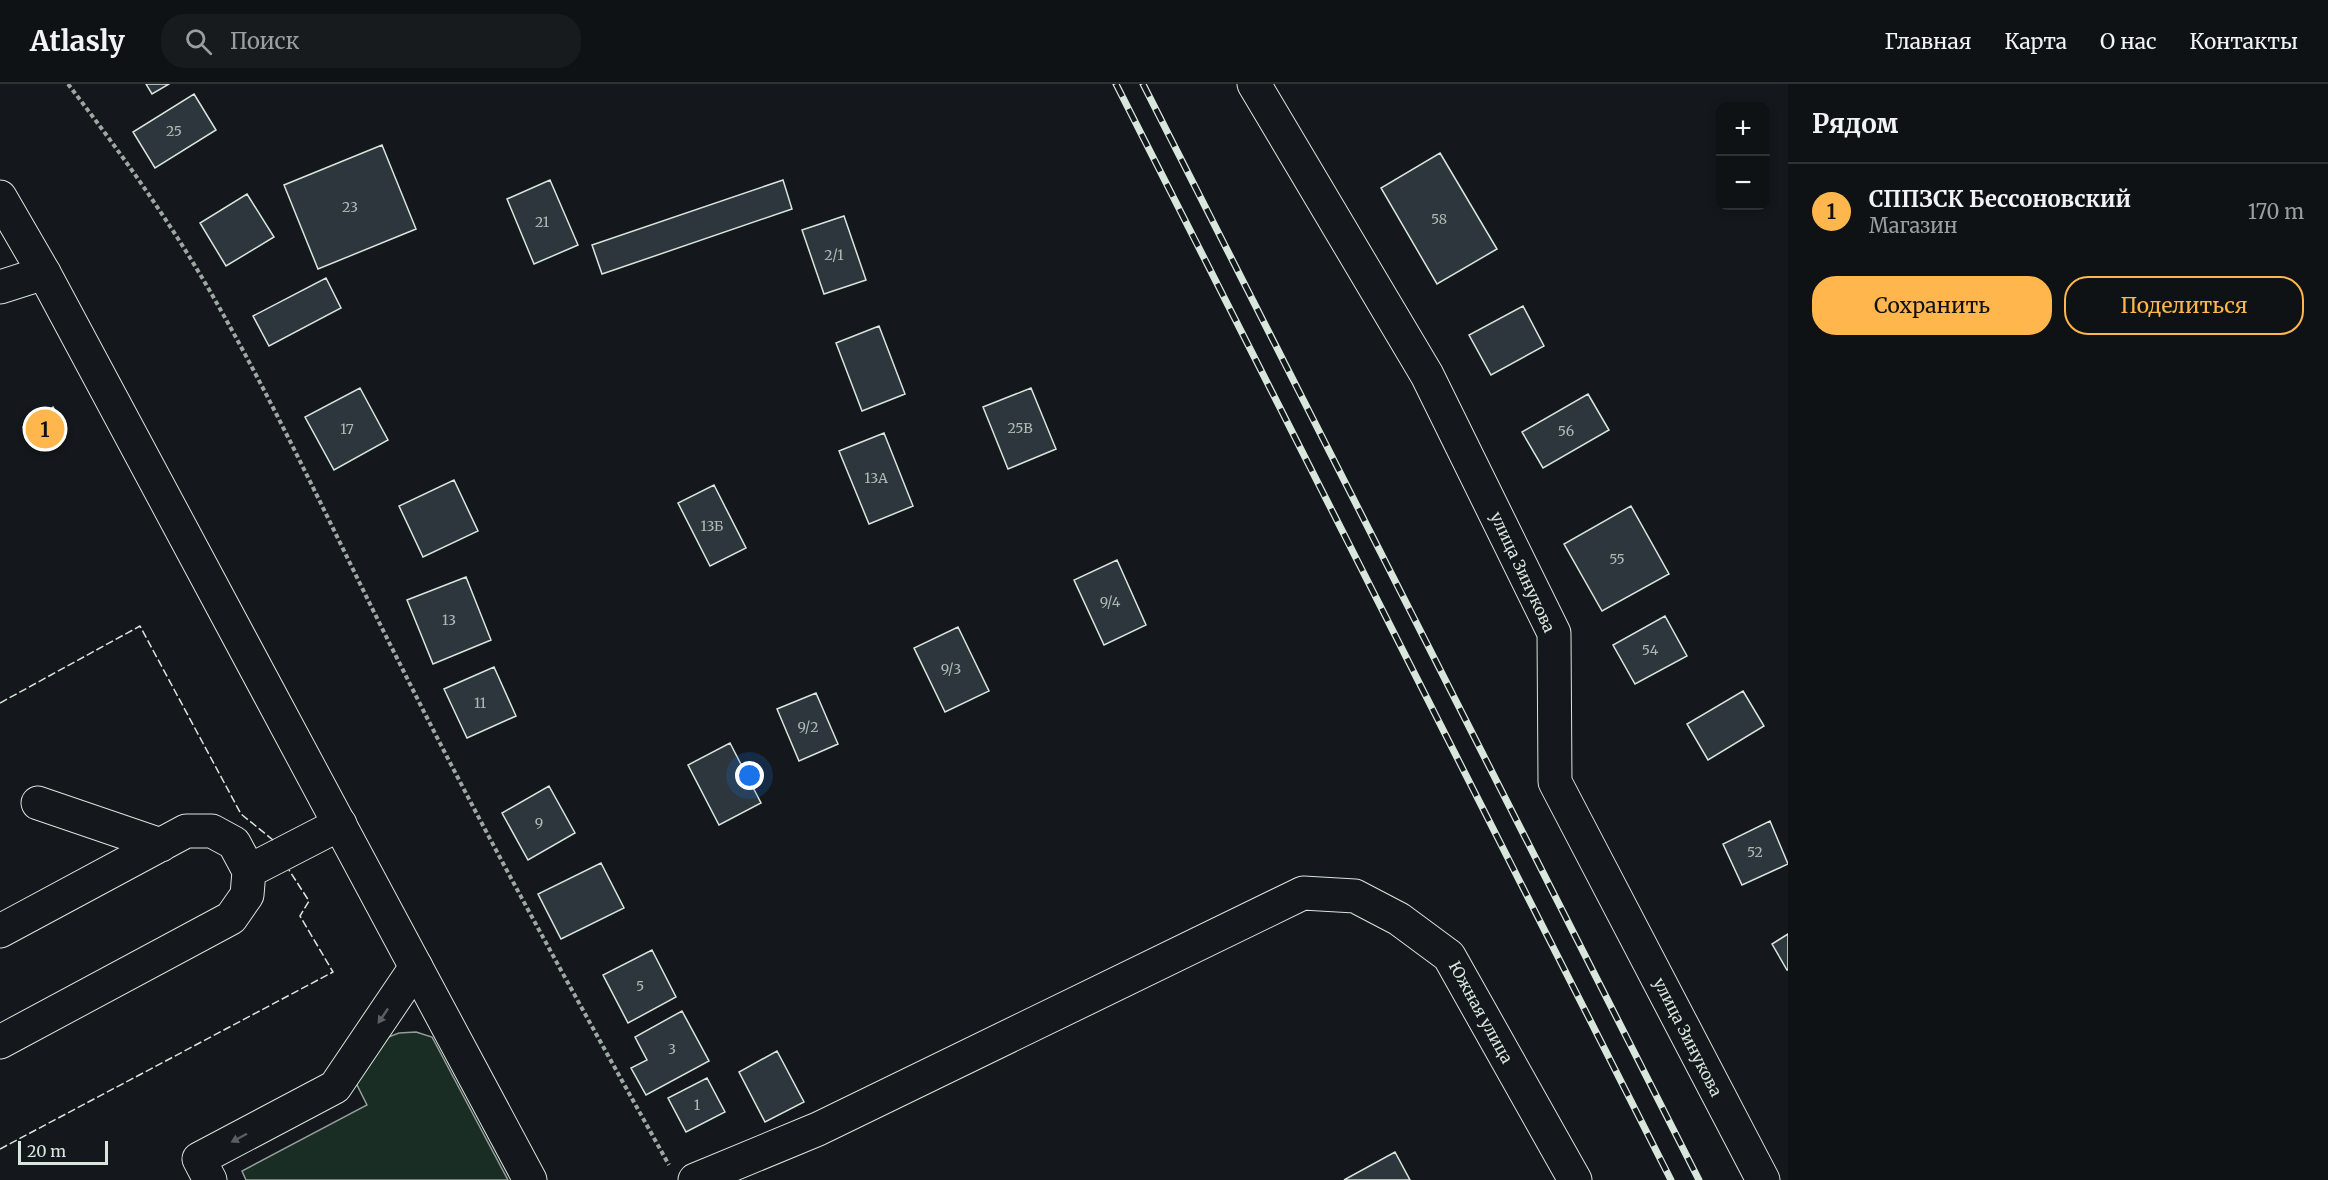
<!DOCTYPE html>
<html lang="ru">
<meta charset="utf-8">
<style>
body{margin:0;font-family:Merriweather,serif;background:#181b1e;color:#f1f3f6}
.controls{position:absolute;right:18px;top:18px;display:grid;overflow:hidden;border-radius:12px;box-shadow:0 3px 9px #0003}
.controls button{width:54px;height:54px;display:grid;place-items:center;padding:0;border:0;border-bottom:2px solid #2f3234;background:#0f1215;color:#f1f3f6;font:30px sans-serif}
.scale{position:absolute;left:18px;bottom:15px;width:90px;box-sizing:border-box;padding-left:6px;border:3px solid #d8e6dc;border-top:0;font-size:16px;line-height:21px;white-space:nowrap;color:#d8e6dc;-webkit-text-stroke:4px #14181c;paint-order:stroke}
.you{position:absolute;left:750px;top:692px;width:21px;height:21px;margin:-15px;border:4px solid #fff;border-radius:50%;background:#1a73e8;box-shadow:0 0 0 9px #1a73e833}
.badge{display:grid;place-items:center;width:39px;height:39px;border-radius:50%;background:#ffb74d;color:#111;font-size:20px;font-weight:700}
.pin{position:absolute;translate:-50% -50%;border:3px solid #fff;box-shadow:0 2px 6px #0006}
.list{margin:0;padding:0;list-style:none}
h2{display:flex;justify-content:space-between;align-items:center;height:78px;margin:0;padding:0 24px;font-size:26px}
h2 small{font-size:20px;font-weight:400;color:#9b9ea0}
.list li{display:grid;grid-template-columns:39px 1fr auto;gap:18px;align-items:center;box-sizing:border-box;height:96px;padding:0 24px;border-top:2px solid #2f3234}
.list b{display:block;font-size:22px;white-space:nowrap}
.list p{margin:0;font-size:20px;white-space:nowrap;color:#9b9ea0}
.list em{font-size:20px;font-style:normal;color:#9b9ea0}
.actions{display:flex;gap:12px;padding:18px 24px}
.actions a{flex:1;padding:14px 0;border:2px solid #ffb74d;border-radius:24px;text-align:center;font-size:21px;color:#ffb74d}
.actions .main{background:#ffb74d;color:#111}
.icon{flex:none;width:33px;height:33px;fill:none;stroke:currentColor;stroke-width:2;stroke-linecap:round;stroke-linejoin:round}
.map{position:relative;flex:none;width:1788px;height:1096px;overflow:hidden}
header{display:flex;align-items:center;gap:36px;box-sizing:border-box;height:84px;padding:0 30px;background:#0f1215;border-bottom:2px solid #2f3234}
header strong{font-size:28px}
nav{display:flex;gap:33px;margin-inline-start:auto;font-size:21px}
.search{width:420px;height:54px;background:#181b1e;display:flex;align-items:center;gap:15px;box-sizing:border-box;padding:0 21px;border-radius:24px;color:#9b9ea0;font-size:22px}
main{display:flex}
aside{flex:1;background:#0f1215}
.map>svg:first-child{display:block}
.green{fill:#1a2d24;stroke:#939e99;stroke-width:1.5}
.building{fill:#2c363c;stroke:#d8e6dc;stroke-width:1.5}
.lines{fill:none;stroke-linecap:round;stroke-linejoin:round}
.minor-casing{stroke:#d8e6dc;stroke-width:35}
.major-casing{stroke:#d8e6dc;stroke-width:35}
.path{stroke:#9da8a2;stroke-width:4;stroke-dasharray:4.5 3;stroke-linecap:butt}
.minor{stroke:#14181c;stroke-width:33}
.major{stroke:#14181c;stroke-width:33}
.rail-casing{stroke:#d8e6dc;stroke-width:7}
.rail{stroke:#14181c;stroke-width:4.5;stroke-dasharray:14;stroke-linecap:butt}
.fence{stroke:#d8e6dc;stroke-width:1.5;stroke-dasharray:8 3;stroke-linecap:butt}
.oneway{fill:#59605f}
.labels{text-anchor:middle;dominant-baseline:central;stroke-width:4.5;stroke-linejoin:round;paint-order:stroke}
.number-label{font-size:14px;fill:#adbab4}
.street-label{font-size:16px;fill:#d8e6dc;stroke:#14181c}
</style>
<header>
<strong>Atlasly</strong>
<div class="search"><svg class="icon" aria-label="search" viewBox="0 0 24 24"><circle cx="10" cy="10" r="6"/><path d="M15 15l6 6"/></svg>Поиск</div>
<nav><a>Главная</a><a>Карта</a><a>О нас</a><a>Контакты</a></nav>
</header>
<main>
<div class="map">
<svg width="1788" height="1096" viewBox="0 0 1788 1096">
<rect width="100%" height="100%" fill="#14181c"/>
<path class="green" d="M416,948L432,953L508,1096H246L242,1087L367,1021L355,997L383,955L399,949Z"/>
<path class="building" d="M146,0H169L152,10Z
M194,10L216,46L155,84L133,48Z
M382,61L416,145L318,185L284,101Z
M1440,69L1497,165L1437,200L1381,104Z
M550,96L578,161L534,180L507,115Z
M783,96L792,125L602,190L592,161Z
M247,110L274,153L226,182L200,139Z
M844,132L866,196L824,210L802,146Z
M326,194L341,224L269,262L253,232Z
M1523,222L1544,262L1491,291L1469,251Z
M879,242L905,310L862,327L836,259Z
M360,304L388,356L334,386L305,333Z
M1031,304L1056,365L1008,385L983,323Z
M1588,310L1609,346L1543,384L1522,348Z
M53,323L65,342L35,361L23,343Z
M884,349L913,422L869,440L839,367Z
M454,396L478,447L423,473L399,422Z
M714,401L746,464L710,482L678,419Z
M1631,422L1669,490L1602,527L1564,460Z
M1117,476L1146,541L1104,561L1074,496Z
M466,493L491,556L433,580L407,516Z
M1665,532L1687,572L1635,600L1613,561Z
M958,543L989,607L945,628L914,564Z
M494,583L516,632L467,654L444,605Z
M1743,607L1764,642L1708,676L1687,640Z
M816,609L838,660L799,677L777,625Z
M730,659L761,719L719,741L688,681Z
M549,702L575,749L528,776L502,729Z
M1770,737L1788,780L1742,801L1723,760Z
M601,779L624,824L561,855L538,810Z
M1788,850V886H1787L1772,860Z
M652,866L676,913L628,939L603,891Z
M682,927L709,977L646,1011L631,984L647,976L635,953Z
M777,967L804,1018L765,1038L739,988Z
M707,994L725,1028L686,1048L668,1014Z
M1395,1068L1410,1096H1344Z"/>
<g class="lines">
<g class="minor-casing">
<path id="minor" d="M1254,0L1427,291L1554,549L1555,698L1763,1096
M0,203L44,189
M38,719L161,761
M249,787L340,740
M0,847L186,747H212L234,759L249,787L247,811L231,834L0,958
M210,1096L199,1075L335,1003L416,883
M695,1096L818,1045L1303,809L1355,812L1399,835L1449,872L1575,1096"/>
</g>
<g class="major-casing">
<path id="major" d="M0,113L44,189L530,1096"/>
</g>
<path class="path" d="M68,0C121,69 172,140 215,216C283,335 339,460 401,582C485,751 577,916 669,1081"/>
<use href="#minor" class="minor"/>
<use href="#major" class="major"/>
<g class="rail-casing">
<path id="rail" d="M1116,0L1671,1096
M1143,0L1699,1096"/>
</g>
<use href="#rail" class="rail"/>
<path class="fence" d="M0,619L140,542L241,730L273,756
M0,1065L333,888L300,832L309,817L289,786"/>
</g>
<defs><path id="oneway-solid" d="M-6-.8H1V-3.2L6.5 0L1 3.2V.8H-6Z" transform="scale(1.5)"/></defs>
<g class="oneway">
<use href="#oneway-solid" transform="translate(383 932) rotate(124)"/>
<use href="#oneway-solid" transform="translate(239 1054) rotate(152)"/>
</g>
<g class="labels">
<g class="number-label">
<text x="174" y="47">25</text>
<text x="350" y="123">23</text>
<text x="1439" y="135">58</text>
<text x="542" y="138">21</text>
<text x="834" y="171">2/1</text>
<text x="1020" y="344">25В</text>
<text x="347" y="345">17</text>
<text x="1566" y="347">56</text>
<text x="876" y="394">13А</text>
<text x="712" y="442">13Б</text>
<text x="1617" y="475">55</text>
<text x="1110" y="518">9/4</text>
<text x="449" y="536">13</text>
<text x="1650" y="566">54</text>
<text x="951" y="585">9/3</text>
<text x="480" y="619">11</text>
<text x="808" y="643">9/2</text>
<text x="539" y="739">9</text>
<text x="1755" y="768">52</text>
<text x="640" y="902">5</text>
<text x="672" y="965">3</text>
<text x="697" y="1021">1</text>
</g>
<g class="street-label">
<text transform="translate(1523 488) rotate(65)">улица Зинукова</text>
<text transform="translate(1481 928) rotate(61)">Южная улица</text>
<text transform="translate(1688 953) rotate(63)">улица Зинукова</text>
</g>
</g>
</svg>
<div class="controls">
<button>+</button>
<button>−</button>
</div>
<div class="scale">20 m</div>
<div class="you"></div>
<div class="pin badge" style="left:45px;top:345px">1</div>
</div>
<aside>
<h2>Рядом<small></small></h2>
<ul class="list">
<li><span class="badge">1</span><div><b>СППЗСК Бессоновский</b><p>Магазин</p></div><em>170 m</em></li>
</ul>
<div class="actions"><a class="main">Сохранить</a><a>Поделиться</a></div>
</aside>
</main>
